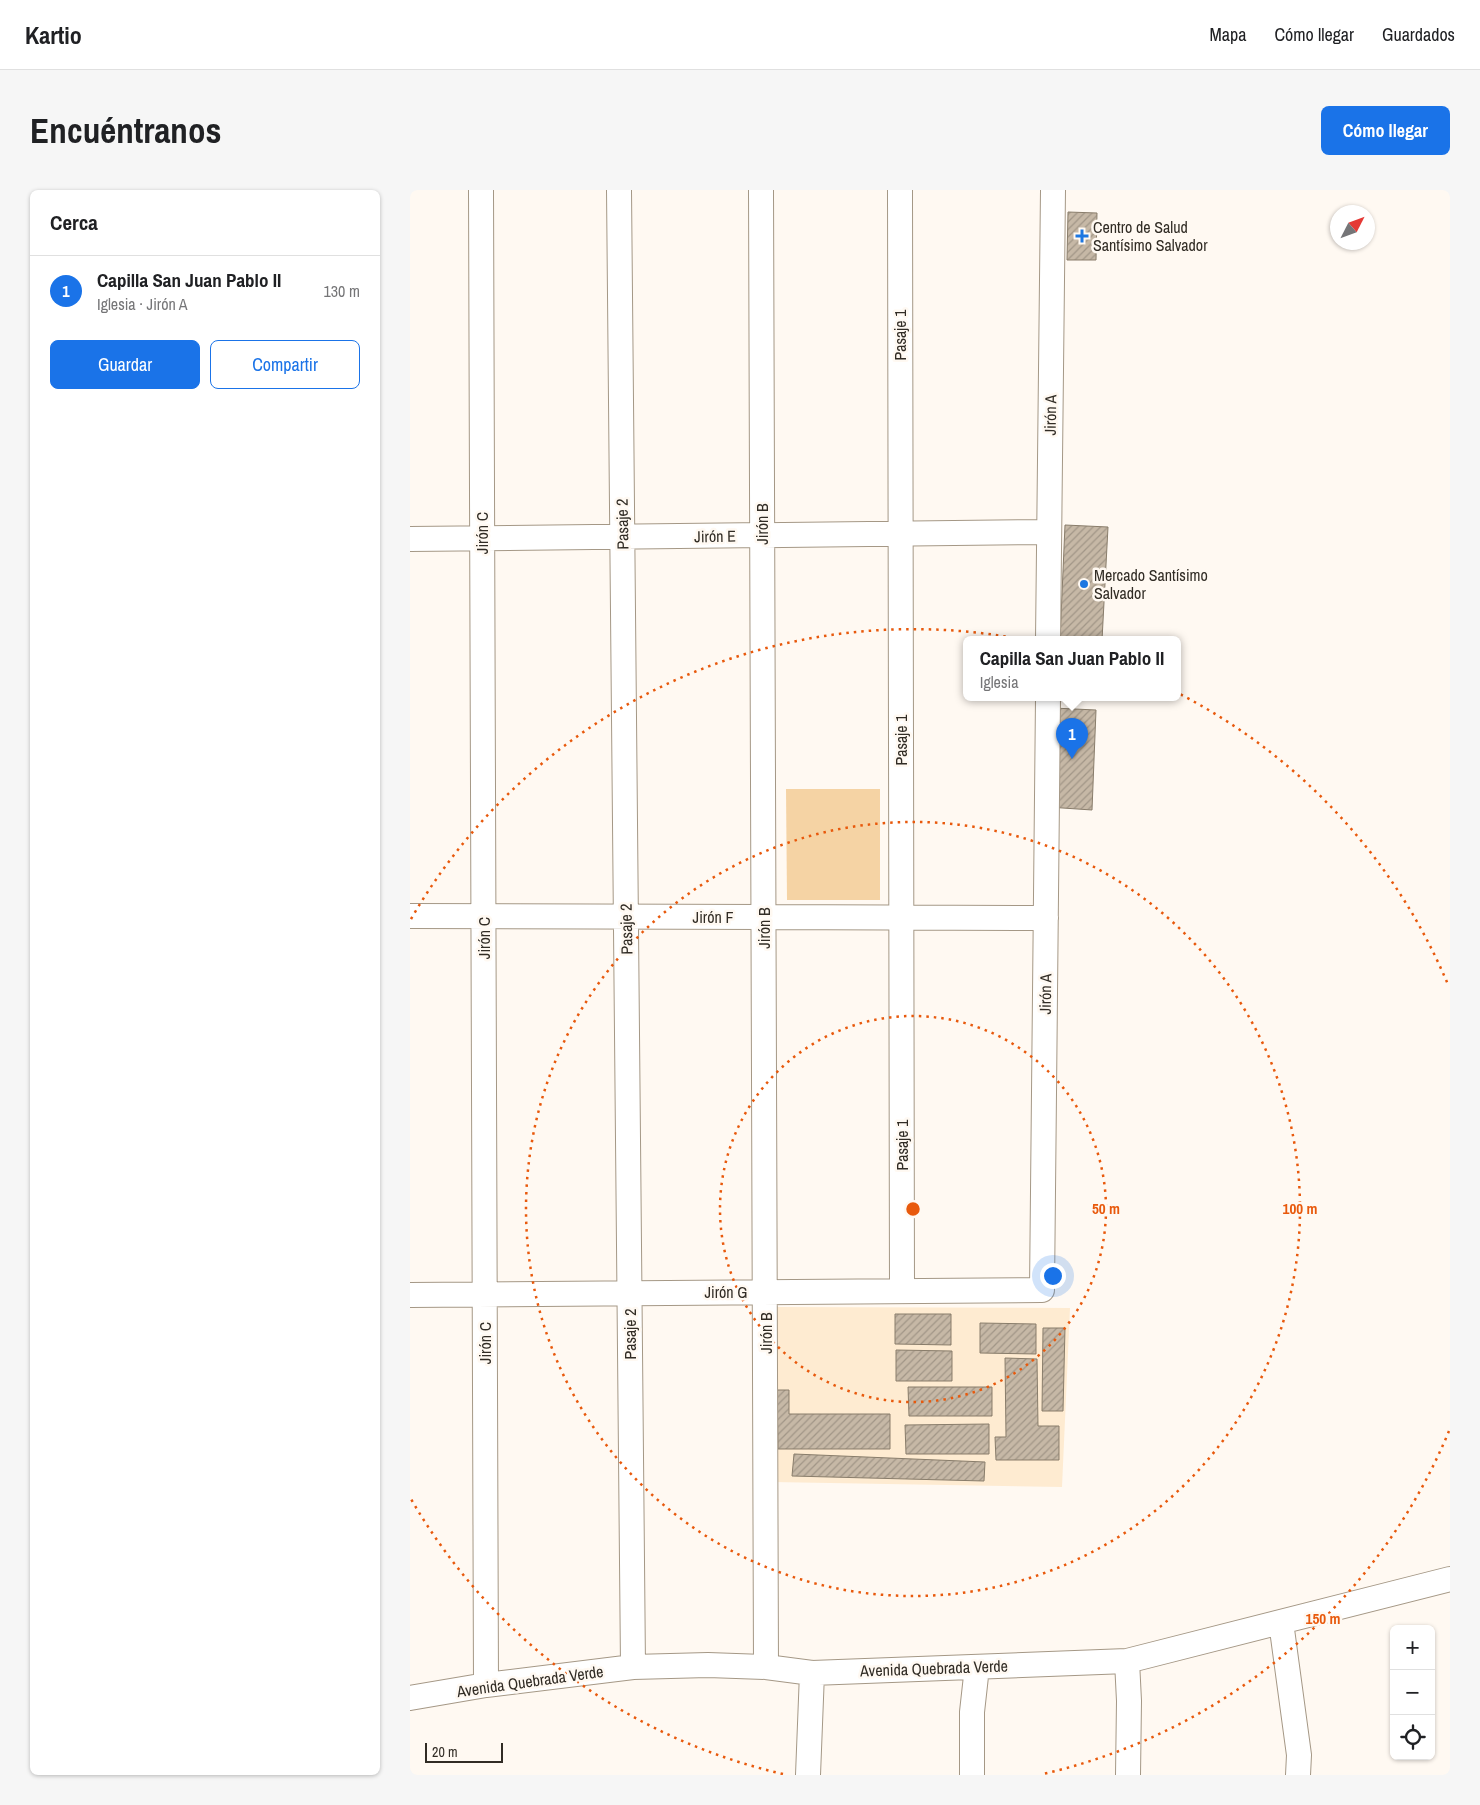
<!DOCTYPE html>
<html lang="es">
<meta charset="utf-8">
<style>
body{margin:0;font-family:"Archivo Narrow",sans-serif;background:#f6f6f6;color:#202124}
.controls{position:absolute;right:15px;bottom:15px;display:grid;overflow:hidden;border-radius:8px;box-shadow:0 1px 4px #0004}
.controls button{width:45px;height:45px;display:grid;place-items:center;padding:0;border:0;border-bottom:1px solid #e0e0e0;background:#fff;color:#202124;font:25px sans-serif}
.compass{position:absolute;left:920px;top:15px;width:45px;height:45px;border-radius:50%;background:#fff;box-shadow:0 1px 4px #0004;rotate:48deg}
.scale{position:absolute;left:15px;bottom:12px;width:78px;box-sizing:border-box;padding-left:5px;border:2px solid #312c25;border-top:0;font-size:14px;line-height:18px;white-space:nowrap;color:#312c25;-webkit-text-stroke:4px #fff9f2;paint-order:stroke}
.you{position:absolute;left:642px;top:1085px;width:18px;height:18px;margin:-12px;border:4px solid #fff;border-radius:50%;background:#1a73e8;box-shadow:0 0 0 8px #1a73e833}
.badge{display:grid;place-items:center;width:32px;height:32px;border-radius:50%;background:#1a73e8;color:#fff;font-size:16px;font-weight:700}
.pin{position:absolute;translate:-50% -41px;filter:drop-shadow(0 1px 2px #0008)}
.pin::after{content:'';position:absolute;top:26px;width:18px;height:15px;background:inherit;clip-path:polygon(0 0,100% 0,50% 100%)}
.popup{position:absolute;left:553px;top:446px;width:218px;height:65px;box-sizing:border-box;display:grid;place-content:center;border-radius:8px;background:#fff;filter:drop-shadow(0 1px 4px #0005);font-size:16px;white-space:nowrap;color:#757577}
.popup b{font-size:19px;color:#202124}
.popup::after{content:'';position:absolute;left:50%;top:100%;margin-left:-10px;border:10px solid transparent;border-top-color:#fff}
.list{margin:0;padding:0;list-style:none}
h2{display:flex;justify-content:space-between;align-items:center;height:65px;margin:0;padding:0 20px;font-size:21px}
h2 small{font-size:16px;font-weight:400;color:#757577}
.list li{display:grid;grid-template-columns:32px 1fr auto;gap:15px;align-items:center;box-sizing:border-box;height:70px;padding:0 20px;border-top:1px solid #e0e0e0}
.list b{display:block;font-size:19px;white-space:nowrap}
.list p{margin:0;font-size:16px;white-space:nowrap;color:#757577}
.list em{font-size:16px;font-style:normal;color:#757577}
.actions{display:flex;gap:10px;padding:15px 20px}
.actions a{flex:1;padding:11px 0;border:1px solid #1a73e8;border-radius:8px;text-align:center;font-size:18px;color:#1a73e8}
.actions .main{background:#1a73e8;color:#fff}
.icon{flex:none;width:28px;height:28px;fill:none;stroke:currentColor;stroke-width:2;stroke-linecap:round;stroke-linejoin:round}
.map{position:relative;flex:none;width:1040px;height:1585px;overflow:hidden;border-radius:8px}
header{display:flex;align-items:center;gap:30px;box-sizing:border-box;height:70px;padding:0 25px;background:#fff;border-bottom:1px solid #e0e0e0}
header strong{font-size:24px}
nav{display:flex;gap:28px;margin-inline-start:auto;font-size:18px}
.intro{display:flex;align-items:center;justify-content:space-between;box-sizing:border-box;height:120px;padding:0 30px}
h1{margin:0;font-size:35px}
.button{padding:12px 22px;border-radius:8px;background:#1a73e8;color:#fff;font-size:18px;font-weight:700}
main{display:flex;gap:30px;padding:0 30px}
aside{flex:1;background:#fff;border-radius:8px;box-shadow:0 1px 4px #0004}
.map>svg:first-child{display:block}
.built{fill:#feebd1}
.garden{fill:#f5d3a4}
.building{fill:url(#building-hatch);stroke:#897d6b}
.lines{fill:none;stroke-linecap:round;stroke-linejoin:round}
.minor-casing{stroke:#a59886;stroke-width:26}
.minor{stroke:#fff;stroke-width:24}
.ring{fill:none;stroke:#e8590c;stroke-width:2.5;stroke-dasharray:2.5 5}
.poi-dot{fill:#1d77e1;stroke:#fff9f2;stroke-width:2}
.labels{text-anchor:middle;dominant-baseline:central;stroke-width:5;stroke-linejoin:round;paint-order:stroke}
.poi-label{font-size:16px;fill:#312c25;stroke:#fff9f2;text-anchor:start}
.street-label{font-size:16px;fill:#312c25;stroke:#fff9f2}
.centre{fill:#e8590c;stroke:#fff9f2;stroke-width:2.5}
.ring-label{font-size:15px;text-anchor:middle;font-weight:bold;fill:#e8590c;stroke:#fff9f2;stroke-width:5;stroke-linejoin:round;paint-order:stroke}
</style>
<header>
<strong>Kartio</strong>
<nav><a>Mapa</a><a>Cómo llegar</a><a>Guardados</a></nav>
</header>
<div class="intro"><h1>Encuéntranos</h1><a class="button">Cómo llegar</a></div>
<main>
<aside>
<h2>Cerca<small></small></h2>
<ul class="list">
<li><span class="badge">1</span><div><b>Capilla San Juan Pablo II</b><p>Iglesia · Jirón A</p></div><em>130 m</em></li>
</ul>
<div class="actions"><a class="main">Guardar</a><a>Compartir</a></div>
</aside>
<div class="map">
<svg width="1040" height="1585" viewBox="0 0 1040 1585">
<defs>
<pattern id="building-hatch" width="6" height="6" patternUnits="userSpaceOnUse" patternTransform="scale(1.25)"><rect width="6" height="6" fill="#c6b8a6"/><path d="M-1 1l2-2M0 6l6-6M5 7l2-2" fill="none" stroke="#a19687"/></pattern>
</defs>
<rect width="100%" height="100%" fill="#fff9f2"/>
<path class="built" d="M366,1117L660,1118L652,1297L362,1292Z"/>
<path class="garden" d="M376,599H470V710H377Z"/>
<path class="building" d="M658,22L687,23L686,70H657Z
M655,335L698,337L692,450H650Z
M643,518L686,520L682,620L638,617Z
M485,1124H541V1155L485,1154Z
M570,1133L626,1134V1164L570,1163Z
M633,1138H655L653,1221H632Z
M486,1160L542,1161V1191H486Z
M595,1168L627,1169L628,1236H649V1270H586L585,1247H596Z
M498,1197H582V1226H499Z
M367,1200H379V1224H480V1259H368Z
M579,1234V1264H496L495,1235Z
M384,1264L575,1272L574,1291L382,1286Z"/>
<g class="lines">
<g class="minor-casing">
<path id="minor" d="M71,0L76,1495
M209,0L223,1477
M351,0L356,1477
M490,0L492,1101
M0,349L639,342
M638,450L643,0
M0,726L636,728
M0,1105L632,1100L638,508
M871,1432L889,1565L888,1585
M717,1471L719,1511L718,1585
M0,1508L76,1495L223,1477L298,1475L356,1477L402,1483L717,1471L1040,1389
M398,1585L402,1483
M562,1585V1522L567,1477"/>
</g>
<use href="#minor" class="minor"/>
</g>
<g class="ring">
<circle cx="503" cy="1019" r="193"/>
<circle cx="503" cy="1019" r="387"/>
<path d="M1039 1241A580 580 0 0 1 633 1584M373 1584A580 580 0 0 1 1 1309M1 729A580 580 0 0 1 1039 797"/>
</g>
<g class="poi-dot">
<path d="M669.5 38.5h5v5h5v5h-5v5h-5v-5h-5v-5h5z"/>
<circle cx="674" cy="394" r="5"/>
</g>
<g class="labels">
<g class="poi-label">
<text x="683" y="37">Centro de Salud<tspan x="683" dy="18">Santísimo Salvador</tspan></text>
<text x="684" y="385">Mercado Santísimo<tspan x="684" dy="18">Salvador</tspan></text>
</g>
<g class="street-label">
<text transform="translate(490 145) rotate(-90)">Pasaje 1</text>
<text transform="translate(640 225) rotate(-89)">Jirón A</text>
<text transform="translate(212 334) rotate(-91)">Pasaje 2</text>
<text transform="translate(352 334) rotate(-90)">Jirón B</text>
<text transform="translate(72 343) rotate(-90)">Jirón C</text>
<text transform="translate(305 346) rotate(-1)">Jirón E</text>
<text transform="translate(491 550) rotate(-90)">Pasaje 1</text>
<text x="303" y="727">Jirón F</text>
<text transform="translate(354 738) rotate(-90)">Jirón B</text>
<text transform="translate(216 739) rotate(-91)">Pasaje 2</text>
<text transform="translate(74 748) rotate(-90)">Jirón C</text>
<text transform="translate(635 804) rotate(-89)">Jirón A</text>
<text transform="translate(492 955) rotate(-90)">Pasaje 1</text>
<text x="316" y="1102">Jirón G</text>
<text transform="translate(356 1143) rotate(-90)">Jirón B</text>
<text transform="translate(220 1144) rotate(-90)">Pasaje 2</text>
<text transform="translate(75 1153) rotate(-90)">Jirón C</text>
<text transform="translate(524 1478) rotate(-2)">Avenida Quebrada Verde</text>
<text transform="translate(120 1491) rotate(-8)">Avenida Quebrada Verde</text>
</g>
</g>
<circle cx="503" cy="1019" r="8" class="centre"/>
<g class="ring-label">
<text x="696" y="1024">50 m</text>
<text x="890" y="1024">100 m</text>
<text x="913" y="1434">150 m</text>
</g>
</svg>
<div class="controls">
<button>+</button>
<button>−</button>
<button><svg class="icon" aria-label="locate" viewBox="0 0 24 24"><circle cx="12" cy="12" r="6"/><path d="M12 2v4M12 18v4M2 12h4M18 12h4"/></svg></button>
</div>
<svg class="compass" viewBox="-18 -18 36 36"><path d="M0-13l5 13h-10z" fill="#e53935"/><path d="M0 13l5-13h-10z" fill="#757577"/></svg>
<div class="scale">20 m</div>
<div class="you"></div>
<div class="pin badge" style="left:662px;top:569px">1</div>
<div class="popup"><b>Capilla San Juan Pablo II</b>Iglesia</div>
</div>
</main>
